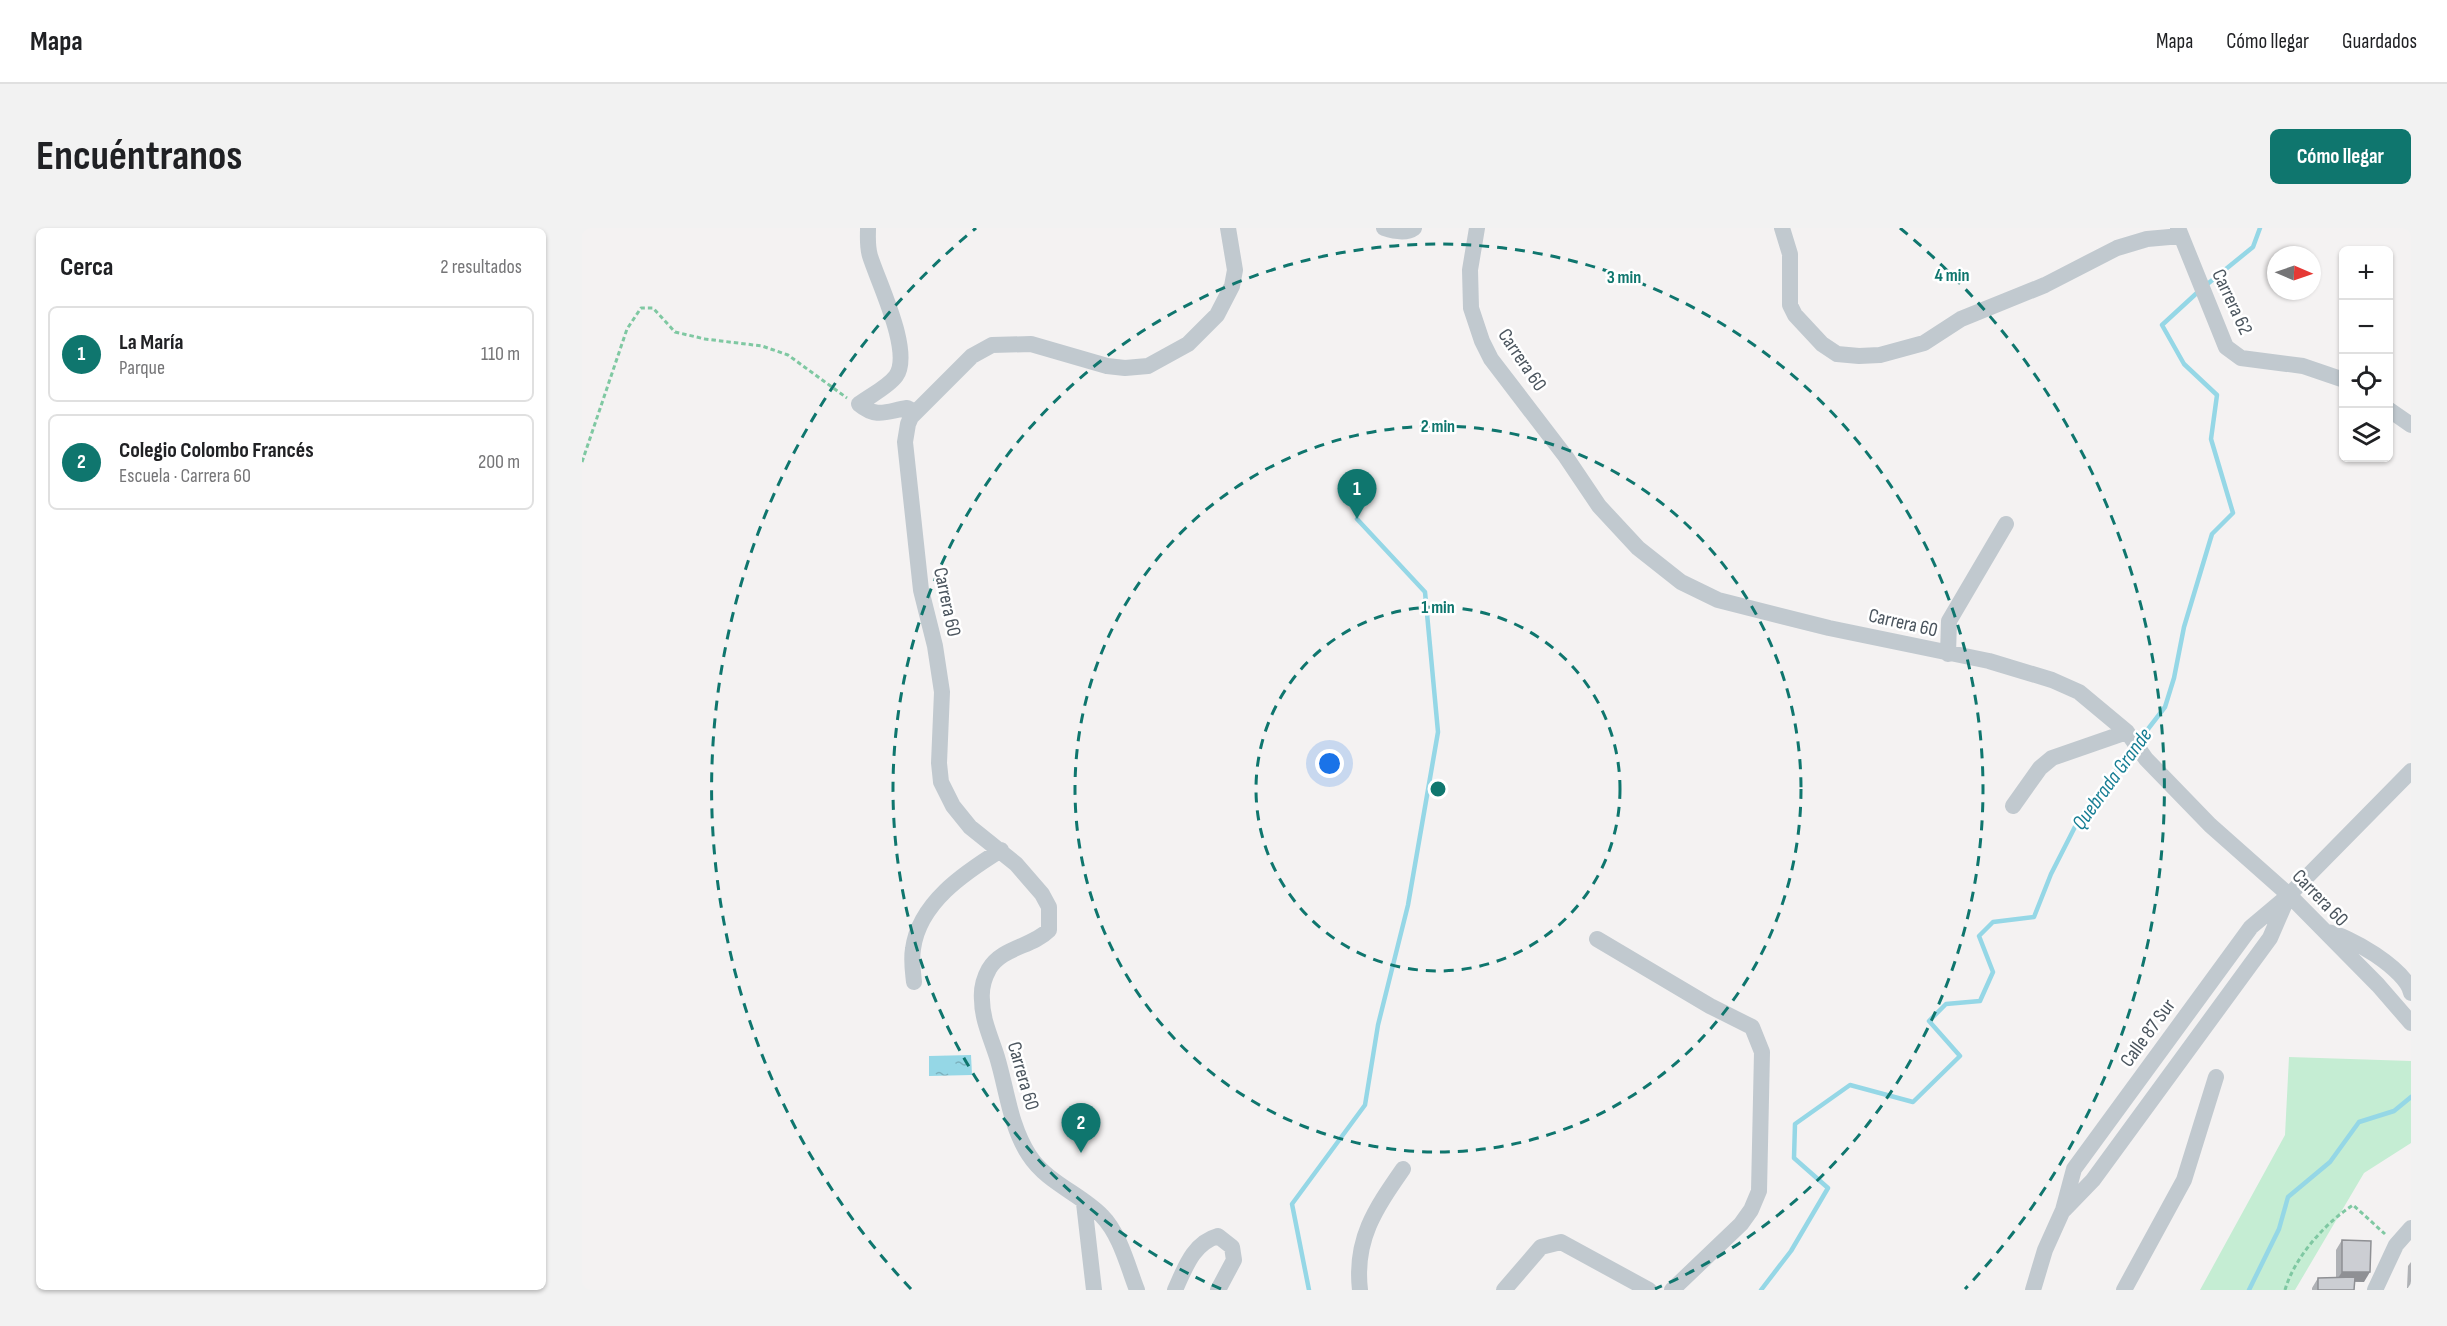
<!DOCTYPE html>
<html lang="es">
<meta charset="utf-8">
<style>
body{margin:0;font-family:"Sofia Sans Condensed",sans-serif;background:#f2f2f2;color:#202124}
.controls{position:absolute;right:18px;top:18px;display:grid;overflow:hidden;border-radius:9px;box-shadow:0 2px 4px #0004}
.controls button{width:54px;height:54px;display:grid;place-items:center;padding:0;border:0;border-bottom:2px solid #e0e0e0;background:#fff;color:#202124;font:30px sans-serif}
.compass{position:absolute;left:1685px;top:18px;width:54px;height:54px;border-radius:50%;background:#fff;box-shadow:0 2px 4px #0004;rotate:92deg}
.you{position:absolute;left:748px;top:536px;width:21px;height:21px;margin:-15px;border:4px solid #fff;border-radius:50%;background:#1a73e8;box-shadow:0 0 0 9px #1a73e833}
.badge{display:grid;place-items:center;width:39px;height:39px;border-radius:50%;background:#0f766e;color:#fff;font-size:20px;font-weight:700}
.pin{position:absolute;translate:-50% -50px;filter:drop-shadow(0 2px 3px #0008)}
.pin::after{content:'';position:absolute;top:32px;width:21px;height:18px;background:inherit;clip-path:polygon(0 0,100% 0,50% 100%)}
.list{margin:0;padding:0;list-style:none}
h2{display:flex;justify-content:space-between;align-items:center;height:78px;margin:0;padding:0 24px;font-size:26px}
h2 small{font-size:20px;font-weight:400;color:#757577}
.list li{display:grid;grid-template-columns:39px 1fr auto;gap:18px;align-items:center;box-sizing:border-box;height:96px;margin:0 12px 12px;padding:0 12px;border:2px solid #e0e0e0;border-radius:9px}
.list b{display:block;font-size:22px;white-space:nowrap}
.list p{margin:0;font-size:20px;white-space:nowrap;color:#757577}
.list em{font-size:20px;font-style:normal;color:#757577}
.icon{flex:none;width:33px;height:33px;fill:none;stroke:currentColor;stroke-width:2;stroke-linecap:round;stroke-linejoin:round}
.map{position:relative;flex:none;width:1829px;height:1062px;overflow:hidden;border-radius:9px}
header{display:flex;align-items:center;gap:36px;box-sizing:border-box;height:84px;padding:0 30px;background:#fff;border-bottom:2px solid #e0e0e0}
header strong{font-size:28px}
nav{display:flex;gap:33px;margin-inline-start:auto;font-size:21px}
.intro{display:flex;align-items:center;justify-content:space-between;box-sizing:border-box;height:144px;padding:0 36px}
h1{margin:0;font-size:42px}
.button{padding:15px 27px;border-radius:9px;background:#0f766e;color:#fff;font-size:21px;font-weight:700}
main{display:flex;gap:36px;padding:0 36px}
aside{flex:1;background:#fff;border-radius:9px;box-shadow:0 2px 4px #0004}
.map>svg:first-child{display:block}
.green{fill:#c5edd3}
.water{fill:url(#water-ripples)}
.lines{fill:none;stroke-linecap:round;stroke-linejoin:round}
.stream{stroke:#95d7e6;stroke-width:4.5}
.path{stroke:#7fc8a2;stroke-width:3;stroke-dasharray:4.5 3;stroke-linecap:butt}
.minor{stroke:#c1c9cf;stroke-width:16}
.wall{fill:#afb1b5}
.shaded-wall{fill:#8f9094}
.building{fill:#ccced3;stroke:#8f9094;stroke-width:1.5}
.ring{fill:none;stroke:#0f766e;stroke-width:3;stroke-dasharray:10 8}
.labels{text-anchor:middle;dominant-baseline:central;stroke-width:5;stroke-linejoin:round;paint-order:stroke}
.street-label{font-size:20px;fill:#4b555e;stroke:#fff}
.water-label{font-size:21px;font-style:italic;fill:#177e94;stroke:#fff}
.centre{fill:#0f766e;stroke:#fff;stroke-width:3}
.ring-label{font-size:18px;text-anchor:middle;font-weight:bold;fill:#0f766e;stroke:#fff;stroke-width:5;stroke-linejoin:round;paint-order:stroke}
</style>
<header>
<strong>Mapa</strong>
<nav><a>Mapa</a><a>Cómo llegar</a><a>Guardados</a></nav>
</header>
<div class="intro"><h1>Encuéntranos</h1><a class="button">Cómo llegar</a></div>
<main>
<aside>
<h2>Cerca<small>2 resultados</small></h2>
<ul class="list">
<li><span class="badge">1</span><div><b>La María</b><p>Parque</p></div><em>110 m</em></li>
<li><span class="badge">2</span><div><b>Colegio Colombo Francés</b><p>Escuela · Carrera 60</p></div><em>200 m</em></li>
</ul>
</aside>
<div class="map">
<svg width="1829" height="1062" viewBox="0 0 1829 1062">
<defs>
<pattern id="water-ripples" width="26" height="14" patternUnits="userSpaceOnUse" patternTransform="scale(1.5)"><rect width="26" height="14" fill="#95d7e6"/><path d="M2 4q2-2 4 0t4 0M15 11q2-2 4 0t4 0" fill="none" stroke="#7cb1be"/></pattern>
</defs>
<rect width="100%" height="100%" fill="#f4f2f2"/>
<path class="green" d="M1707,829L1829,833V915L1782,945L1713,1062H1618L1703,907Z"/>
<path class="water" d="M389,827L390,847L347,848V828Z"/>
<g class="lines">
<path class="stream" d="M1623,58L1671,19L1678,0
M727,1062L710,976L783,877L796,797L826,677L856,504L843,364L775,291
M1179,1062L1209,1023L1246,960L1212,930L1213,896L1268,857L1331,874L1378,828L1347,793L1364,776L1398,773L1411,744L1397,708L1411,694L1452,689L1469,646L1498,589L1583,479L1592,450L1602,399L1630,306L1651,285L1629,211L1635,167L1602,136L1580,97L1617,63
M1667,1062L1697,1001L1706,969L1748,934L1777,894L1812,883L1829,869"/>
<path class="path" d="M0,234L45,101L59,80H71L93,104L123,111L180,118L206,127L265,170
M1703,1062C1712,1030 1743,995 1771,977L1803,1006"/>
<path class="minor" d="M286,0C286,10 285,18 288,28C296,54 331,124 314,148C306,159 289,167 277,176C295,191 305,183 325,180L333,184
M802,0C811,3 824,6 832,0
M895,0L888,42L889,80L900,113L909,131L984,229L1017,278L1056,320L1099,354L1136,372L1247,400L1407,433L1470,452L1497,464L1545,504L1564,531L1628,597L1707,667L1796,757L1829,795
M1200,0L1208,26V77L1213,87L1240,116L1255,126L1277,128L1298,127L1342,115L1379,91L1463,57L1535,20L1565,11L1599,8
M1596,0L1644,119L1659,130L1721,138L1762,152
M1806,181L1829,197
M1366,426L1367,393L1424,296
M1431,578L1458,540L1470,530L1545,504
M1744,704C1766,706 1825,742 1829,765
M1015,711L1128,778L1170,799L1180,824L1177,963L1169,982L1159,996L1090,1062
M332,754C331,744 329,732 331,721C337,675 382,645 419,622
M502,975L512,1062
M1482,982L1511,952L1688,710L1704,673
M555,1062C546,1039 538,1006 520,988C499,966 465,955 447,927C428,898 425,862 415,829C409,810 400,791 400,772C399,761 402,750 407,741C420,719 450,719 467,702V679L460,666L434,636L388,599L371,578L359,554L357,535L360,464L353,418L339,362L323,214L326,196L329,189L390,128L410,117L449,116L525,138L543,140L566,138L606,116L635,87L650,58L653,42L646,0
M593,1062C603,1040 611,1015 636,1008L650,1019L652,1032L636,1062
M778,1062C772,1011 794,980 821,941
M922,1062L959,1019L979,1014L1067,1062
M1451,1062L1463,1022L1481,982L1492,941L1669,699L1707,667L1829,543
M1542,1062L1602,952L1634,849
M1793,1062L1814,1017L1829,1000"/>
</g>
<path class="wall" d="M1760,1012L1782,1054H1773L1772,1062H1730V1060L1736,1050H1754V1022Z
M1829,1034V1060H1825L1826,1038Z"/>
<path class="shaded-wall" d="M1760,1044H1788L1782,1054L1754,1053Z"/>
<path class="building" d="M1760,1012L1789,1013L1788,1044H1760Z
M1773,1049L1772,1062H1736V1050Z"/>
<g class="ring">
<circle cx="856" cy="561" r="182"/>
<circle cx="856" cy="561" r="363"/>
<path d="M639 1061A545 545 0 1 1 1073 1061"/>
<path d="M329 1061A727 727 0 0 1 394 0M1318 0A727 727 0 0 1 1383 1061"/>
</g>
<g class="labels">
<g class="street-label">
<text transform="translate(1650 74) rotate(65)">Carrera 62</text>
<text transform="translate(940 132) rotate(56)">Carrera 60</text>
<text transform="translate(365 374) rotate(78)">Carrera 60</text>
<text transform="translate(1321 395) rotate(13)">Carrera 60</text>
<text transform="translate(1738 670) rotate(46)">Carrera 60</text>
<text transform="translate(1566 805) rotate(-54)">Calle 87 Sur</text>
<text transform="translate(441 848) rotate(74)">Carrera 60</text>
</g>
<g class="water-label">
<text transform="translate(1530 551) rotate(-54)">Quebrada Grande</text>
</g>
</g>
<circle cx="856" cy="561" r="9" class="centre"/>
<g class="ring-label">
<text x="1370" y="53">4 min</text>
<text x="1042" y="55">3 min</text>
<text x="856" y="204">2 min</text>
<text x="856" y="385">1 min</text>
</g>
</svg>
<div class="controls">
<button>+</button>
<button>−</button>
<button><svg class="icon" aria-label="locate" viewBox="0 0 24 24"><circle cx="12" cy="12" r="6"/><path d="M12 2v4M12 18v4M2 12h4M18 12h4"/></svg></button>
<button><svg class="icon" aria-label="layers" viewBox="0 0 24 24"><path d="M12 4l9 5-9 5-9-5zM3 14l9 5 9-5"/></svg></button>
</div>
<svg class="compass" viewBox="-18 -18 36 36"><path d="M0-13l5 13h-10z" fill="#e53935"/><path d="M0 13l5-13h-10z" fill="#757577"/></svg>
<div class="you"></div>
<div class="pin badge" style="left:775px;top:291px">1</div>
<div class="pin badge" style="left:499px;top:925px">2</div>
</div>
</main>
